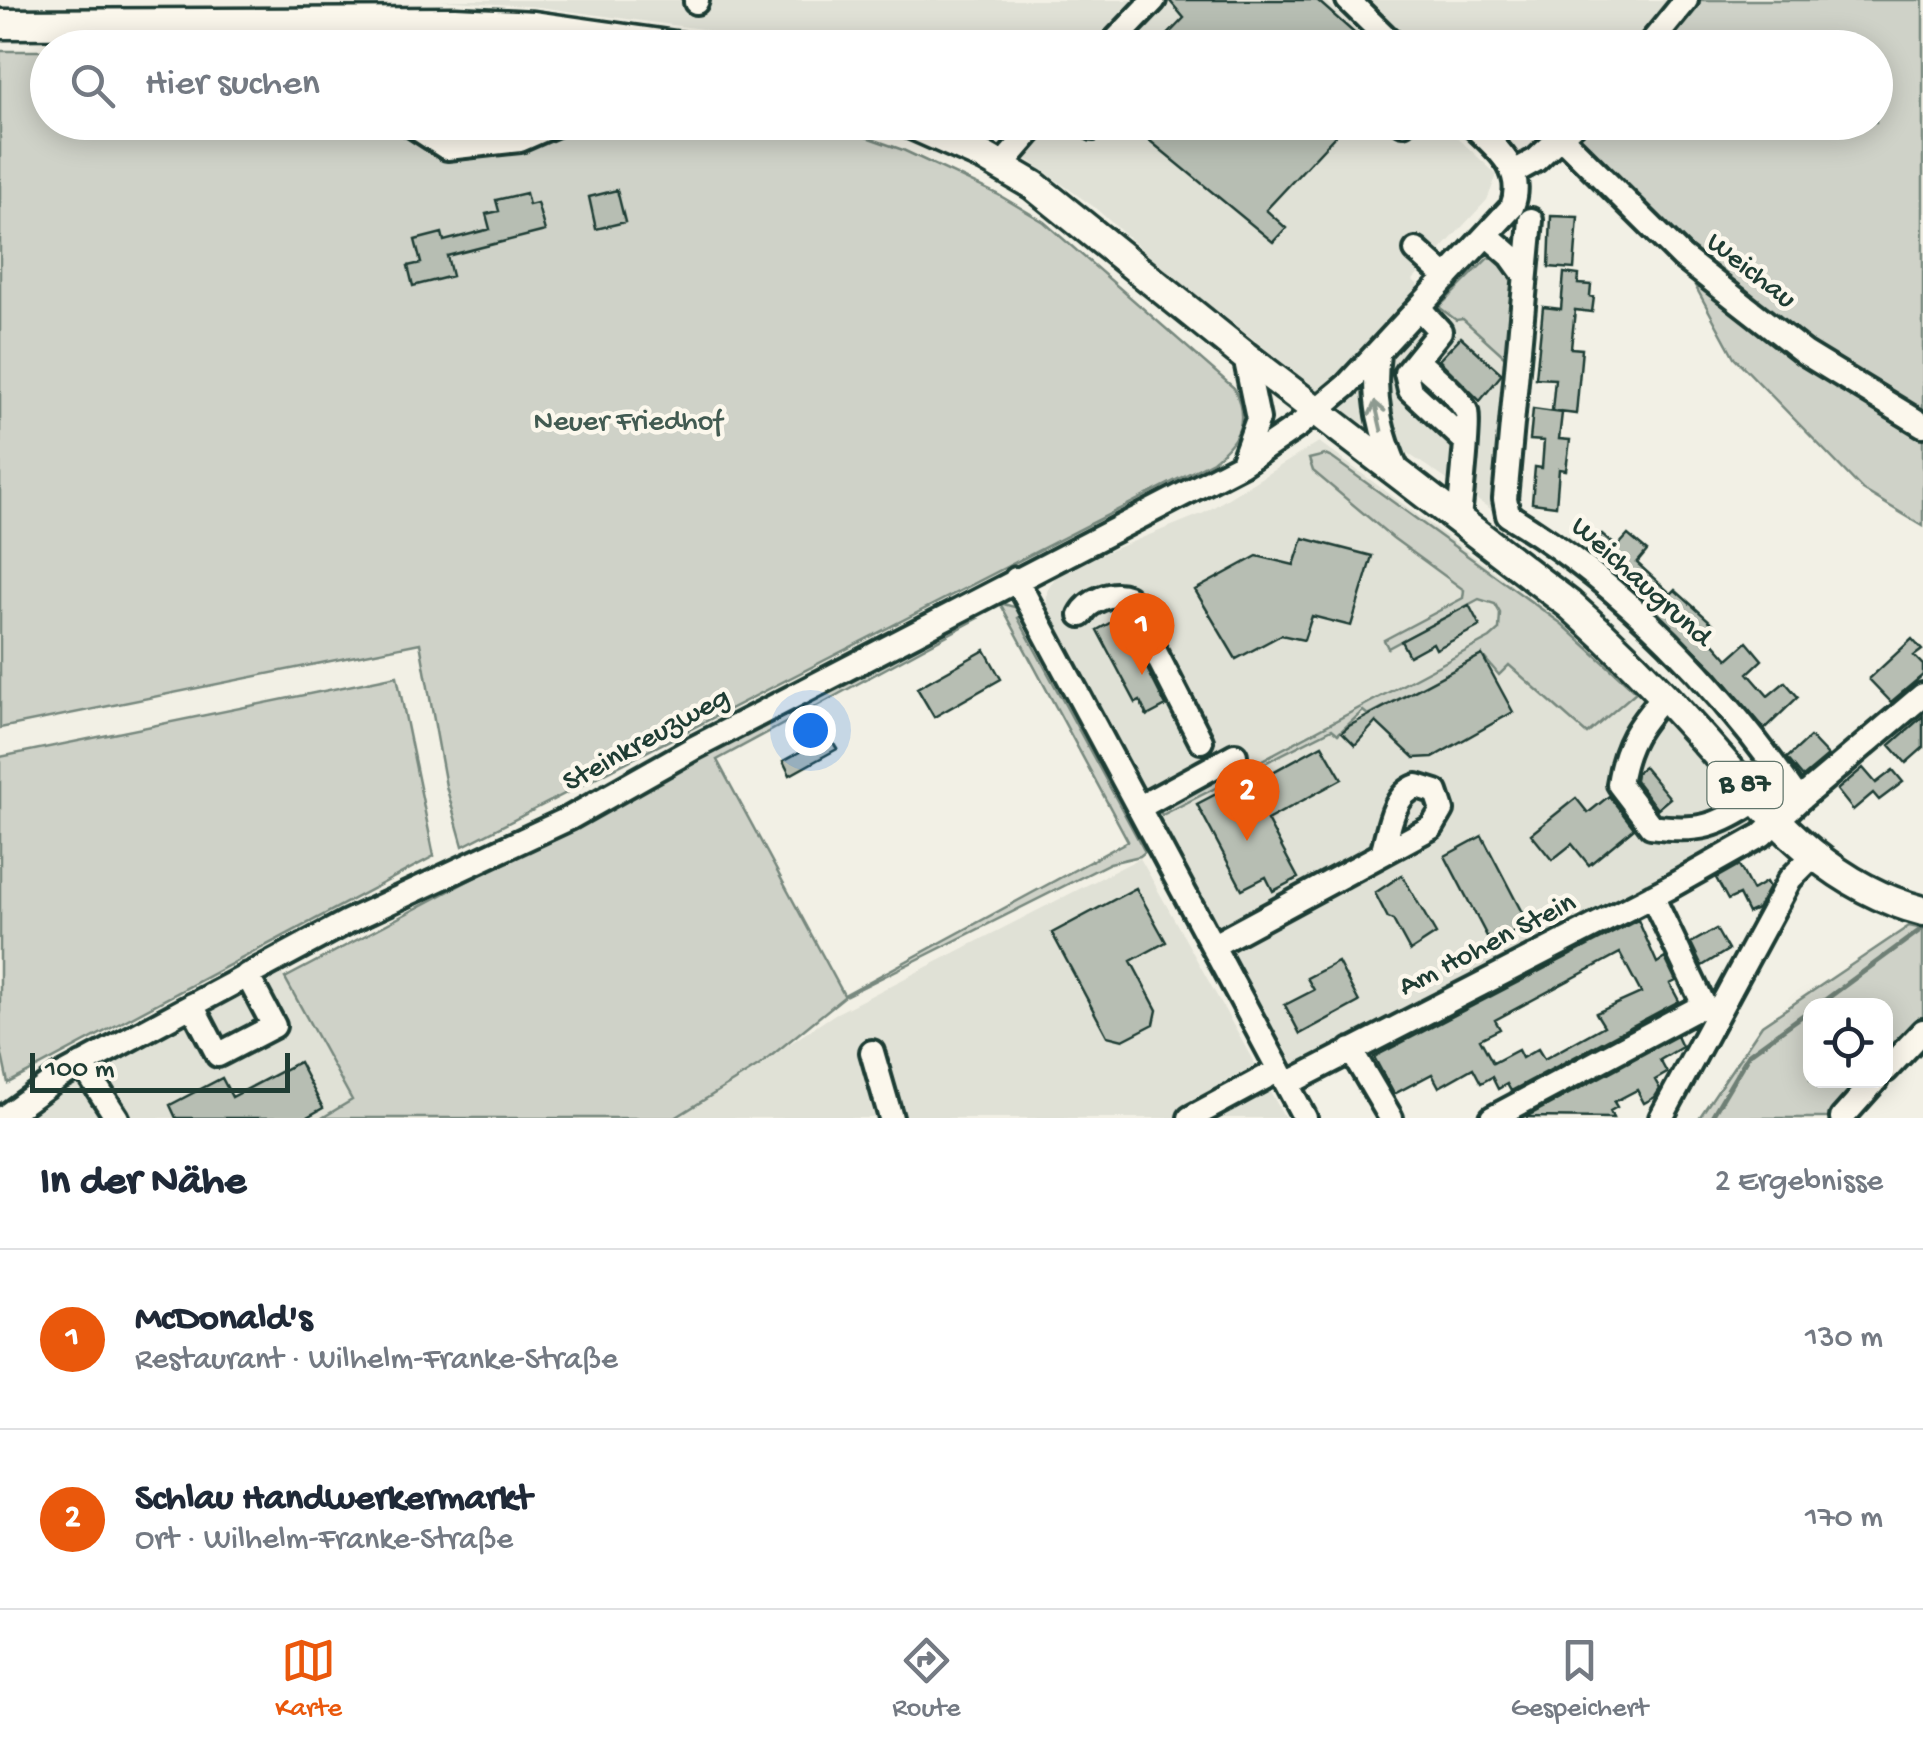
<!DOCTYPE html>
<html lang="de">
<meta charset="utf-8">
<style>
body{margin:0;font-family:"Gochi Hand",sans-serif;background:#f6f6f7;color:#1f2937}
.controls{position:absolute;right:30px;bottom:30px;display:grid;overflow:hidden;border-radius:20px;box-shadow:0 5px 25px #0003}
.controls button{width:90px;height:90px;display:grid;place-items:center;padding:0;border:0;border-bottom:2px solid #e0e1e3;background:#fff;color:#1f2937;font:50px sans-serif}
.scale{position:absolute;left:30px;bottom:25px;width:260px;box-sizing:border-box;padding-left:10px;border:5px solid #1f3d34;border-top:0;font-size:28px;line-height:35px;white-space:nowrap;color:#1f3d34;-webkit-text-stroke:8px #fbf7ec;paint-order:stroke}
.you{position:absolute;left:810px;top:730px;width:35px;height:35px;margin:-25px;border:8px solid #fff;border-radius:50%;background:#1a73e8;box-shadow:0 0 0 15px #1a73e833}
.badge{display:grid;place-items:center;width:65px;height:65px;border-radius:50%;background:#ea580c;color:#fff;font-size:32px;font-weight:700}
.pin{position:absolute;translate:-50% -82px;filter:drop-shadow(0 2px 5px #0008)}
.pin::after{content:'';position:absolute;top:52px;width:35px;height:30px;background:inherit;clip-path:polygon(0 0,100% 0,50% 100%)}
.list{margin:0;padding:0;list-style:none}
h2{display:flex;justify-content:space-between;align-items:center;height:130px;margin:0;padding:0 40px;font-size:42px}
h2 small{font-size:32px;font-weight:400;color:#747a83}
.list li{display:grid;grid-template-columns:65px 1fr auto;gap:30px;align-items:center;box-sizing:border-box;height:180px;padding:0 40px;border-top:2px solid #e0e1e3}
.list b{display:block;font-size:38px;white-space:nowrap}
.list p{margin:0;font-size:32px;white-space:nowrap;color:#747a83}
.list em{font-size:32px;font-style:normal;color:#747a83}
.icon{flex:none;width:55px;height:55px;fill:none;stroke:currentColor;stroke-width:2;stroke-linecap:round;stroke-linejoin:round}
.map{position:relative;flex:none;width:1923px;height:1118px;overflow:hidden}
.search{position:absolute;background:#fff;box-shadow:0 5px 25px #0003;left:30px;right:30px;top:30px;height:110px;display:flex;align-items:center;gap:25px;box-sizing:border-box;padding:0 35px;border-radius:55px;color:#747a83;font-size:38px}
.sheet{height:490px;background:#fff}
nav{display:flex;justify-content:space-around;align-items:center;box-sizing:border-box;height:140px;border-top:2px solid #e0e1e3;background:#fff;font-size:28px;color:#747a83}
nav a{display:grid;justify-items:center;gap:5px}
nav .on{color:#ea580c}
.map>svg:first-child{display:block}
.built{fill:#e0e1d6}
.green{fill:#cfd2c8;stroke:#77887e;stroke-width:2.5}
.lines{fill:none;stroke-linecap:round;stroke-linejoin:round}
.stream{stroke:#6e7f75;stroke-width:5}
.building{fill:#b7beb3;stroke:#1f3d34;stroke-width:2.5;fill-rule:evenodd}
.minor-casing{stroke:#1f3d34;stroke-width:30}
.major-casing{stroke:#1f3d34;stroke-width:35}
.minor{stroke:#fbf7ec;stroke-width:22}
.major{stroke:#fbf7ec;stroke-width:28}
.oneway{stroke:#8d9a90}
.labels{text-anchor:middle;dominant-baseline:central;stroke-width:9;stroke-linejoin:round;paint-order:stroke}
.shield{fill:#fbf7ec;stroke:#61756b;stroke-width:2.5}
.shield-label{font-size:28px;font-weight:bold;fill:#1f3d34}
.street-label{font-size:30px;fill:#1f3d34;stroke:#fbf7ec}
.park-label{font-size:30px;fill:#425b52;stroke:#fbf7ec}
</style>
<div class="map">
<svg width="1923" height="1118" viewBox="0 0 1923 1118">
<rect width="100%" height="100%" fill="#f2f0e5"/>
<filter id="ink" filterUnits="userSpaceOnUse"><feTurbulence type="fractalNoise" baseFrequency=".01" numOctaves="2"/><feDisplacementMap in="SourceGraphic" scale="20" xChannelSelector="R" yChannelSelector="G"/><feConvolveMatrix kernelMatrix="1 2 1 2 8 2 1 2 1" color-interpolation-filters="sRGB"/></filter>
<g filter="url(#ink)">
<path class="built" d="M442,0H1325L1374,47L761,48L702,29L539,7Z
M1368,0H1672L1628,48L1418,47Z
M962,123H1442L1497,175L1487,200L1413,280L1439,307L1456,320L1463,319L1511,361L1495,512L1346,412L1165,270L1094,207L1001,141Z
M1319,442L1579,634L1664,718L1765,826L1298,1071L1046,616L1047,591L1057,575L1082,562L1204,513Z
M1140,858L1285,1118H676L835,1014Z
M275,961L353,1101L322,1118H0V1106L64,1059L70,1069Z"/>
<path class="green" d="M1672,0H1923V526L1863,490L1734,357L1686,269L1560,122H1876V48L1628,47Z
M0,51H47L48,122L827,123L903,150L997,194L1044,222L1234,388C1249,421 1240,439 1213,461L463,846L446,786L420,643L0,728Z
M1498,257L1511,266L1517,294L1505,357L1463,319L1456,320L1439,307L1488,258Z
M1325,455L1332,458L1562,624L1636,692L1587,734L1509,665L1499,675L1482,655L1368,715L1363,711L1338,734L1332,729L1162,815L1160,811L1164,803L1241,762L1260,761L1490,638L1499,630L1500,613L1495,604L1479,599L1388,648L1384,640L1463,598L1464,590L1393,538L1313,471L1309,459Z
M1000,603L1018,608L1024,614L1018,618L1145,852L1140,856L1110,863L845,996L760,1065L675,1118H322L352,1100L285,978L766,723L973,618L977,619L717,760L844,995L1128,841Z
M397,676L434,856L8,1083L0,1046V757Z
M1909,926L1923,929V1018L1886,1059V1006H1810V1080L1865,1081L1828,1118H1699L1762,1025Z"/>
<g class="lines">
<path class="stream" d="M1817,1006L1923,928
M1711,1118L1749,1054L1810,1010"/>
</g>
<path class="building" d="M1169,0H1317L1371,48H1155L1184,18Z
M1127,122H1348L1266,210L1286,228L1273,242Z
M617,190L625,222L596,229L589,197Z
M526,193L529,205L537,203L545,231L447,256L452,276L413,286L408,266L421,263L415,240L442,233L444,241L490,229L486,214L499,211L496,200Z
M1551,216L1578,217L1574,269L1549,267Z
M1564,273L1579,275L1578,284L1591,285L1590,296L1594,297L1592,312L1575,310L1571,348L1582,349L1576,414L1552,411L1555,379L1536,378L1543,307L1561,309Z
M1461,337L1502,374L1480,401L1439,360Z
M1533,409L1562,413L1559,439L1570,440L1566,470L1559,469L1556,506L1532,503L1535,467L1542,468L1544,441L1530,440Z
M1602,534L1617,547L1628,535L1647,551L1637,563L1671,594L1675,590L1713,624L1704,632L1728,659L1747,642L1762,660L1748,673L1768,696L1785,682L1798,697L1765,729L1715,670L1627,584L1633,578L1609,556L1603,563L1587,551Z
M1303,538L1372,556L1351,626L1312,616L1304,640L1281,635L1236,659L1195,590L1257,556L1294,565Z
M1469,605L1480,626L1436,649L1433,643L1409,656L1401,641Z
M1121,617L1166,706L1147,716L1140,701L1136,703L1097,630Z
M1912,639L1922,650L1914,656L1923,665V675L1891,702L1869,679Z
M985,650L1001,679L934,717L917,688Z
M1482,655L1513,712L1433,757L1414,758L1376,722L1355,745L1342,732L1349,726Z
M1923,716V748L1906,763L1890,745Z
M829,736L837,749L790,775L783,761Z
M1810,737L1828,756L1803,777L1787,758Z
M1322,745L1342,779L1267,820L1298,878L1273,891L1266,877L1242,889L1197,804L1245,779L1249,785Z
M1644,767L1670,798L1657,809L1635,780L1636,773Z
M1863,768L1876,783L1893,770L1903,782L1879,800L1873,793L1853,810L1837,790Z
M1609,796L1634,828L1589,865L1572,844L1552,860L1531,834L1576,798L1588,813Z
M1482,836L1528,924L1491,944L1445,856Z
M1739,865L1752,890L1766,882L1769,887L1757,909L1748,913L1739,895L1728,900L1716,878Z
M1402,875L1436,934L1410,951L1393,920L1388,918L1375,893Z
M1136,888L1166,942L1131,961L1157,1010L1154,1024L1123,1040L1107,1036L1052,933Z
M1638,920L1657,963L1665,958L1676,981L1670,984L1679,1001L1511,1091L1507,1084L1498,1089L1492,1077L1481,1083L1473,1068L1439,1087L1432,1074L1394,1094L1374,1057ZM1620,953L1641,993L1596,1013L1604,1026L1544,1059L1538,1049L1522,1058L1518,1050L1493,1063L1480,1039L1500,1029L1495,1020Z
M1716,929L1728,950L1702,966L1691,943Z
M1338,962L1359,1002L1300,1034L1285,1005L1314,990L1307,978Z
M1677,1036L1682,1047L1660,1060L1667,1073L1655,1080L1660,1089L1655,1097L1644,1103L1637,1090L1614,1102L1617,1107L1610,1111L1613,1118L1526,1117Z
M299,1062L323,1108L305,1118H176L170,1105L222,1078L232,1097Z"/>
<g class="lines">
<g class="minor-casing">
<path id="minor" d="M1348,0L1397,48
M696,2L697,0
M300,20L319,48
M1108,48L1154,0
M1647,48L1686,0
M407,122L447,148L520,140L561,122
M1084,122L1093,128
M1403,123V122
M1562,138L1682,257L1805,353L1923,425
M1001,166L1039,122
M1514,172L1536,160L1576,122
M1487,235L1511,256L1524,274
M1416,250L1447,278
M1420,309L1440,331L1406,373L1410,390L1464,440
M1378,354C1372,399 1380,433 1399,474
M1417,360C1432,375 1456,392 1466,411C1470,418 1460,504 1459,520
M1242,463L1258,419L1245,356
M1016,579L1305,1118
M1081,615C1088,601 1112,591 1127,597L1201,741
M1664,696C1638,726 1625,744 1619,784L1651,826C1700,833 1717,826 1758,800
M1799,800L1923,695
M1140,807L1235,755
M1214,945L1432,827L1442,810L1436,792L1417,786C1392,795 1389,830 1382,854
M192,1005L218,1055L274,1026L247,975
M1351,1050L1391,1118
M872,1052L891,1118
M82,1064L117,1118
M1886,1070L1923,1031
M1287,1084L1668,888L1762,835L1799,800C1723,690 1624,585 1508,515L1505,499L1531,220
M3,1118L59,1077L347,922L570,818L694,748L1242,464L1298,426L1346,386L1512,207C1527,169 1494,146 1469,122
M1190,1118L1279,1070
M1492,1118L1704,1005L1652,896
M1661,1118L1790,879L1813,856
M1842,1118L1876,1080"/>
</g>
<g class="major-casing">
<path id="major" d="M0,24L455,22L534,26L689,48
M906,122L985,157L1033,185L1245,356L1570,605C1614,644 1655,685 1694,729C1763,805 1819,884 1923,911"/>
</g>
<use href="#minor" class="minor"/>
<use href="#major" class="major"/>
</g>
<defs><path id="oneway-shaft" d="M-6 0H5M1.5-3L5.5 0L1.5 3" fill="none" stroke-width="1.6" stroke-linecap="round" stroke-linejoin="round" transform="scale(2.5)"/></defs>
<use class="oneway" href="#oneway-shaft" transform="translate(1378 416) rotate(-103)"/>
</g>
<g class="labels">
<rect class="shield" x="1707.5" y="762" width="75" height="46" rx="8"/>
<g class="shield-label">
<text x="1745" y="785">B 87</text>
</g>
<g class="street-label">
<text transform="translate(1750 272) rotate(38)">Weichau</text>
<text transform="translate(1640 583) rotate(42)">Weichaugrund</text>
<text transform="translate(647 741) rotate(-29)">Steinkreuzweg</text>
<text transform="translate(1488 946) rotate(-27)">Am Hohen Stein</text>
</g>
<g class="park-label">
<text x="628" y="423">Neuer Friedhof</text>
</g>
</g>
</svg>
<div class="controls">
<button><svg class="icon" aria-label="locate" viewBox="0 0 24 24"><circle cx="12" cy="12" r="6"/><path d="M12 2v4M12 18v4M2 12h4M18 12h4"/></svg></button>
</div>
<div class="scale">100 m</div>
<div class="you"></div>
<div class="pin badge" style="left:1142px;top:675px">1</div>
<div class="pin badge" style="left:1247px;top:841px">2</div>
<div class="search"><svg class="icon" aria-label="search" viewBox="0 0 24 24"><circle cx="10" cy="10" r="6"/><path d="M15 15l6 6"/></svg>Hier suchen</div>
</div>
<section class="sheet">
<h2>In der Nähe<small>2 Ergebnisse</small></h2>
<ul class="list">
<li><span class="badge">1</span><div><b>McDonald's</b><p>Restaurant · Wilhelm-Franke-Straße</p></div><em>130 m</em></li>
<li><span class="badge">2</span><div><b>Schlau Handwerkermarkt</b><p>Ort · Wilhelm-Franke-Straße</p></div><em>170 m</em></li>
</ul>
</section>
<nav>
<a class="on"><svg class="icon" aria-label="map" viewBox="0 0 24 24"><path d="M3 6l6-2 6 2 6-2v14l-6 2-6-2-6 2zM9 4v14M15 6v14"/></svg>Karte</a>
<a><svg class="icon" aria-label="directions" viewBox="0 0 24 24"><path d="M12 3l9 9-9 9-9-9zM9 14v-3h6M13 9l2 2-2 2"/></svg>Route</a>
<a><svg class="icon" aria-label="saved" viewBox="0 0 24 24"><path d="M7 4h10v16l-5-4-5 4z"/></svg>Gespeichert</a>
</nav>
